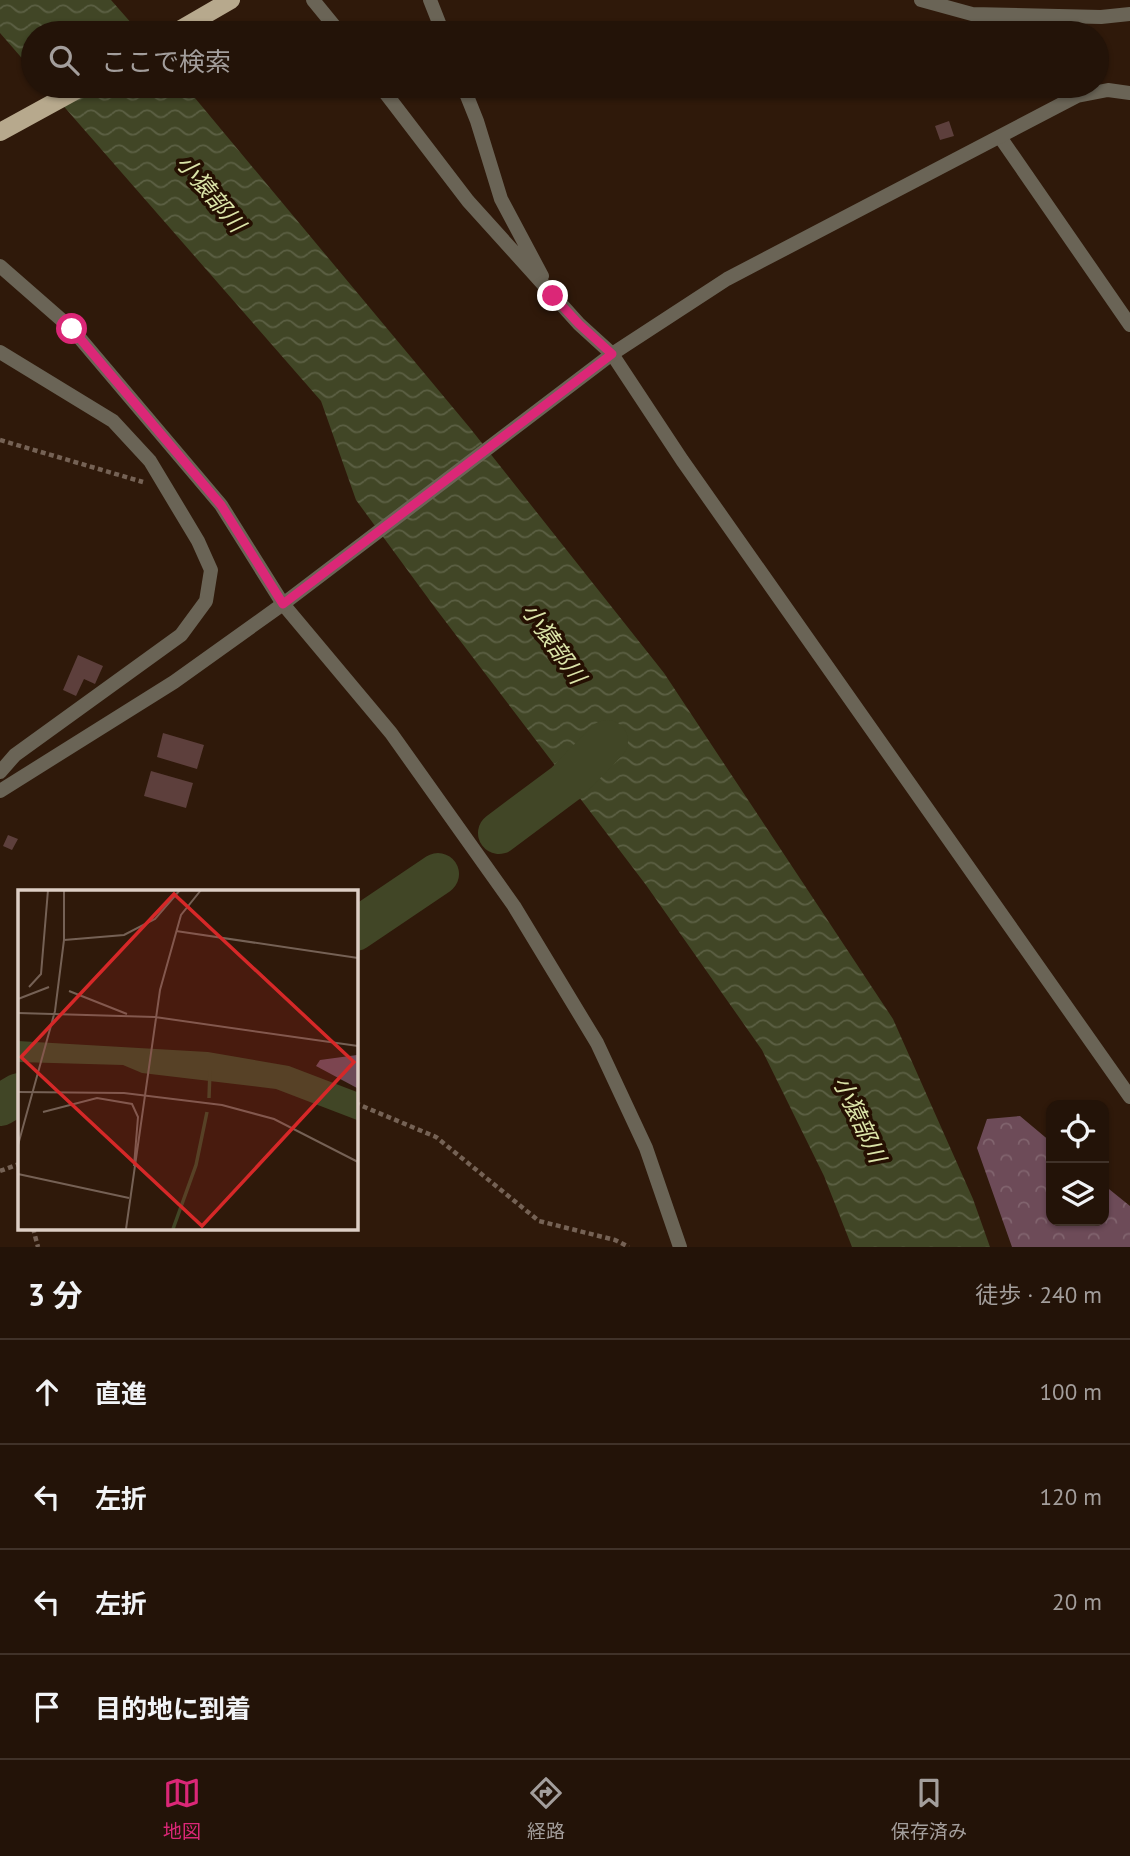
<!DOCTYPE html>
<html lang="ja">
<meta charset="utf-8">
<style>
body{margin:0;font-family:"PT Sans","Noto Sans JP",sans-serif;background:#2b1c12;color:#f1f3f6}
.controls{position:absolute;right:21px;bottom:21px;display:grid;overflow:hidden;border-radius:14px;box-shadow:0 2px 5px #0004}
.controls button{width:63px;height:63px;display:grid;place-items:center;padding:0;border:0;border-bottom:2px solid #403229;background:#231308;color:#f1f3f6;font:35px sans-serif}
.stop{position:absolute;width:21px;height:21px;margin:-16px;border:5px solid #db2777;border-radius:50%;background:#fff}
.stop.end{background:#db2777;border-color:#fff;box-shadow:0 2px 7px #0008}
.list{margin:0;padding:0;list-style:none}
h2{display:flex;justify-content:space-between;align-items:center;height:91px;margin:0;padding:0 28px;font-size:30px}
h2 small{font-size:23px;font-weight:400;color:#a39e9c}
.list li{display:grid;grid-template-columns:46px 1fr auto;gap:21px;align-items:center;box-sizing:border-box;height:105px;padding:0 28px;border-top:2px solid #403229}
.list b{display:block;font-size:26px;white-space:nowrap}
.list em{font-size:23px;font-style:normal;color:#a39e9c}
.icon{flex:none;width:38px;height:38px;fill:none;stroke:currentColor;stroke-width:2;stroke-linecap:round;stroke-linejoin:round}
.map{position:relative;flex:none;width:1130px;height:1247px;overflow:hidden}
.search{position:absolute;background:#231308;box-shadow:0 2px 5px #0004;left:21px;right:21px;top:21px;height:77px;display:flex;align-items:center;gap:18px;box-sizing:border-box;padding:0 24px;border-radius:38px;color:#a39e9c;font-size:26px}
.sheet{height:511px;background:#231308}
nav{display:flex;justify-content:space-around;align-items:center;box-sizing:border-box;height:98px;border-top:2px solid #403229;background:#231308;font-size:19px;color:#a39e9c}
nav a{display:grid;justify-items:center;gap:4px}
nav .on{color:#db2777}
.map>svg:first-child{display:block}
.forest{fill:url(#forest-crowns)}
.water{fill:url(#water-waves)}
.lines{fill:none;stroke-linecap:round;stroke-linejoin:round}
.river{stroke:#414626;stroke-width:42}
.building{fill:#5d3f3c}
.path{stroke:#756255;stroke-width:4.5;stroke-dasharray:5 3.5;stroke-linecap:butt}
.minor{stroke:#6a6456;stroke-width:14}
.tertiary{stroke:#6a6456;stroke-width:14}
.primary{stroke:#b7a98d;stroke-width:18}
.route{stroke:#db2777;stroke-width:9}
.labels{text-anchor:middle;dominant-baseline:central;stroke-width:7;stroke-linejoin:round;paint-order:stroke}
.water-label{font-size:23px;font-style:italic;fill:#dce5a9;stroke:#251002}
.inset-river{fill:none;stroke:#414626;stroke-width:3.5}
.inset-road{fill:none;stroke:#756155;stroke-width:2}
.view{fill:#d62828;fill-opacity:0.15;stroke:#d62828;stroke-width:3.5}
.inset-edge{fill:none;stroke:#ddcec5;stroke-width:3.5}
</style>
<div class="map">
<svg width="1130" height="1247" viewBox="0 0 1130 1247">
<defs>
<pattern id="forest-crowns" width="20" height="18" patternUnits="userSpaceOnUse" patternTransform="scale(1.75)"><rect width="20" height="18" fill="#6d4b58"/><path d="M2 6a3 3 0 1 1 6 0M12 15a3 3 0 1 1 6 0" fill="none" stroke="#81646e"/></pattern>
<pattern id="water-waves" width="16" height="10" patternUnits="userSpaceOnUse" patternTransform="scale(1.75)"><rect width="16" height="10" fill="#414626"/><path d="M0 5q4-4 8 0t8 0" fill="none" stroke="#5c6044"/></pattern>
</defs>
<rect width="100%" height="100%" fill="#2f190a"/>
<path class="forest" d="M1020,1116L1051,1142V1221H1104V1185L1130,1206V1247H1012L977,1148L987,1119Z"/>
<path class="water" d="M0,0H111L140,33H33V71L0,33Z
M46,86H185L470,428L664,673L893,1019L973,1199L990,1247H852L824,1176L762,1050L646,885L436,609L356,500L321,401Z"/>
<g class="lines">
<path class="river" d="M499,833L566,783L607,741
M355,930L438,874
M0,1105L19,1094"/>
</g>
<path class="building" d="M949,121L954,136L940,140L935,126Z
M78,655L103,666L95,684L84,679L76,696L63,690Z
M163,733L204,745L197,769L157,757Z
M151,771L193,783L186,808L144,796Z
M8,835L18,839L12,850L3,846Z"/>
<g class="lines">
<path class="path" d="M0,440L143,482
M355,1103L436,1137L539,1221L615,1240L629,1247
M0,1171L19,1164
M33,1228L38,1247"/>
<path class="minor" d="M313,0L340,33
M430,0L443,33
M380,86L468,201L579,324L612,354L682,460L1130,1097
M463,86L477,121L501,199L542,276
M1000,137L1130,325
M0,266L72,329L221,505L283,604L391,733L514,906L597,1043L646,1148L680,1247
M0,352L113,421L150,461L198,541L211,570L206,601L181,635L15,755L0,772"/>
<path class="tertiary" d="M921,0L972,14L1101,17L1130,14
M0,791L174,682L283,604L612,354L727,279L1077,96L1108,90L1130,93"/>
<path class="primary" d="M174,33L231,0
M0,132L84,86"/>
</g>
<g class="lines">
<path class="route" d="M72,329L221,505L283,604L612,354L579,324L553,296"/>
</g>
<g class="labels">
<g class="water-label">
<text transform="translate(211 193) rotate(50)">小猿部川</text>
<text transform="translate(554 643) rotate(55)">小猿部川</text>
<text transform="translate(860 1119) rotate(65)">小猿部川</text>
</g>
</g>
<g transform="translate(18 890)">
<rect width="340" height="340" fill="#2f190a"/>
<path d="M339,165V198L298,176L302,170Z" fill="#6d4b58"/>
<path d="M0,151L190,162L271,176L339,202V230L258,199L124,183L105,175L0,172Z" fill="#414626"/>
<path class="inset-river" d="M191,208L192,180M155,339L178,275L189,222"/>
<path class="inset-road" d="M158,41L340,68M46,50L106,45L137,29L162,0M11,97L23,84L30,0M51,101L109,124M0,109L31,97M0,123L137,127L340,156M0,202L106,203L204,215L256,229L340,272M25,222L79,208L114,214L120,227L116,276M0,255L37,121L46,50V0M0,284L111,308M108,339L142,100L163,25L183,0"/>
<path class="view" d="M156,4L336,172L184,336L3,167Z"/>
<rect width="340" height="340" class="inset-edge"/>
</g>
</svg>
<div class="controls">
<button><svg class="icon" aria-label="locate" viewBox="0 0 24 24"><circle cx="12" cy="12" r="6"/><path d="M12 2v4M12 18v4M2 12h4M18 12h4"/></svg></button>
<button><svg class="icon" aria-label="layers" viewBox="0 0 24 24"><path d="M12 4l9 5-9 5-9-5zM3 14l9 5 9-5"/></svg></button>
</div>
<div class="stop" style="left:72px;top:329px"></div>
<div class="stop end" style="left:553px;top:296px"></div>
<div class="search"><svg class="icon" aria-label="search" viewBox="0 0 24 24"><circle cx="10" cy="10" r="6"/><path d="M15 15l6 6"/></svg>ここで検索</div>
</div>
<section class="sheet">
<h2>3 分<small>徒歩 · 240 m</small></h2>
<ul class="list">
<li><svg class="icon" aria-label="ahead" viewBox="0 0 24 24"><path d="M12 20V5M6 11l6-6 6 6"/></svg><div><b>直進</b></div><em>100 m</em></li>
<li><svg class="icon" aria-label="left" viewBox="0 0 24 24"><path d="M17 20v-9H6M10 6l-5 5 5 5"/></svg><div><b>左折</b></div><em>120 m</em></li>
<li><svg class="icon" aria-label="left" viewBox="0 0 24 24"><path d="M17 20v-9H6M10 6l-5 5 5 5"/></svg><div><b>左折</b></div><em>20 m</em></li>
<li><svg class="icon" aria-label="arrive" viewBox="0 0 24 24"><path d="M6 21V4h12l-3 4 3 4H6"/></svg><div><b>目的地に到着</b></div></li>
</ul>
</section>
<nav>
<a class="on"><svg class="icon" aria-label="map" viewBox="0 0 24 24"><path d="M3 6l6-2 6 2 6-2v14l-6 2-6-2-6 2zM9 4v14M15 6v14"/></svg>地図</a>
<a><svg class="icon" aria-label="directions" viewBox="0 0 24 24"><path d="M12 3l9 9-9 9-9-9zM9 14v-3h6M13 9l2 2-2 2"/></svg>経路</a>
<a><svg class="icon" aria-label="saved" viewBox="0 0 24 24"><path d="M7 4h10v16l-5-4-5 4z"/></svg>保存済み</a>
</nav>
